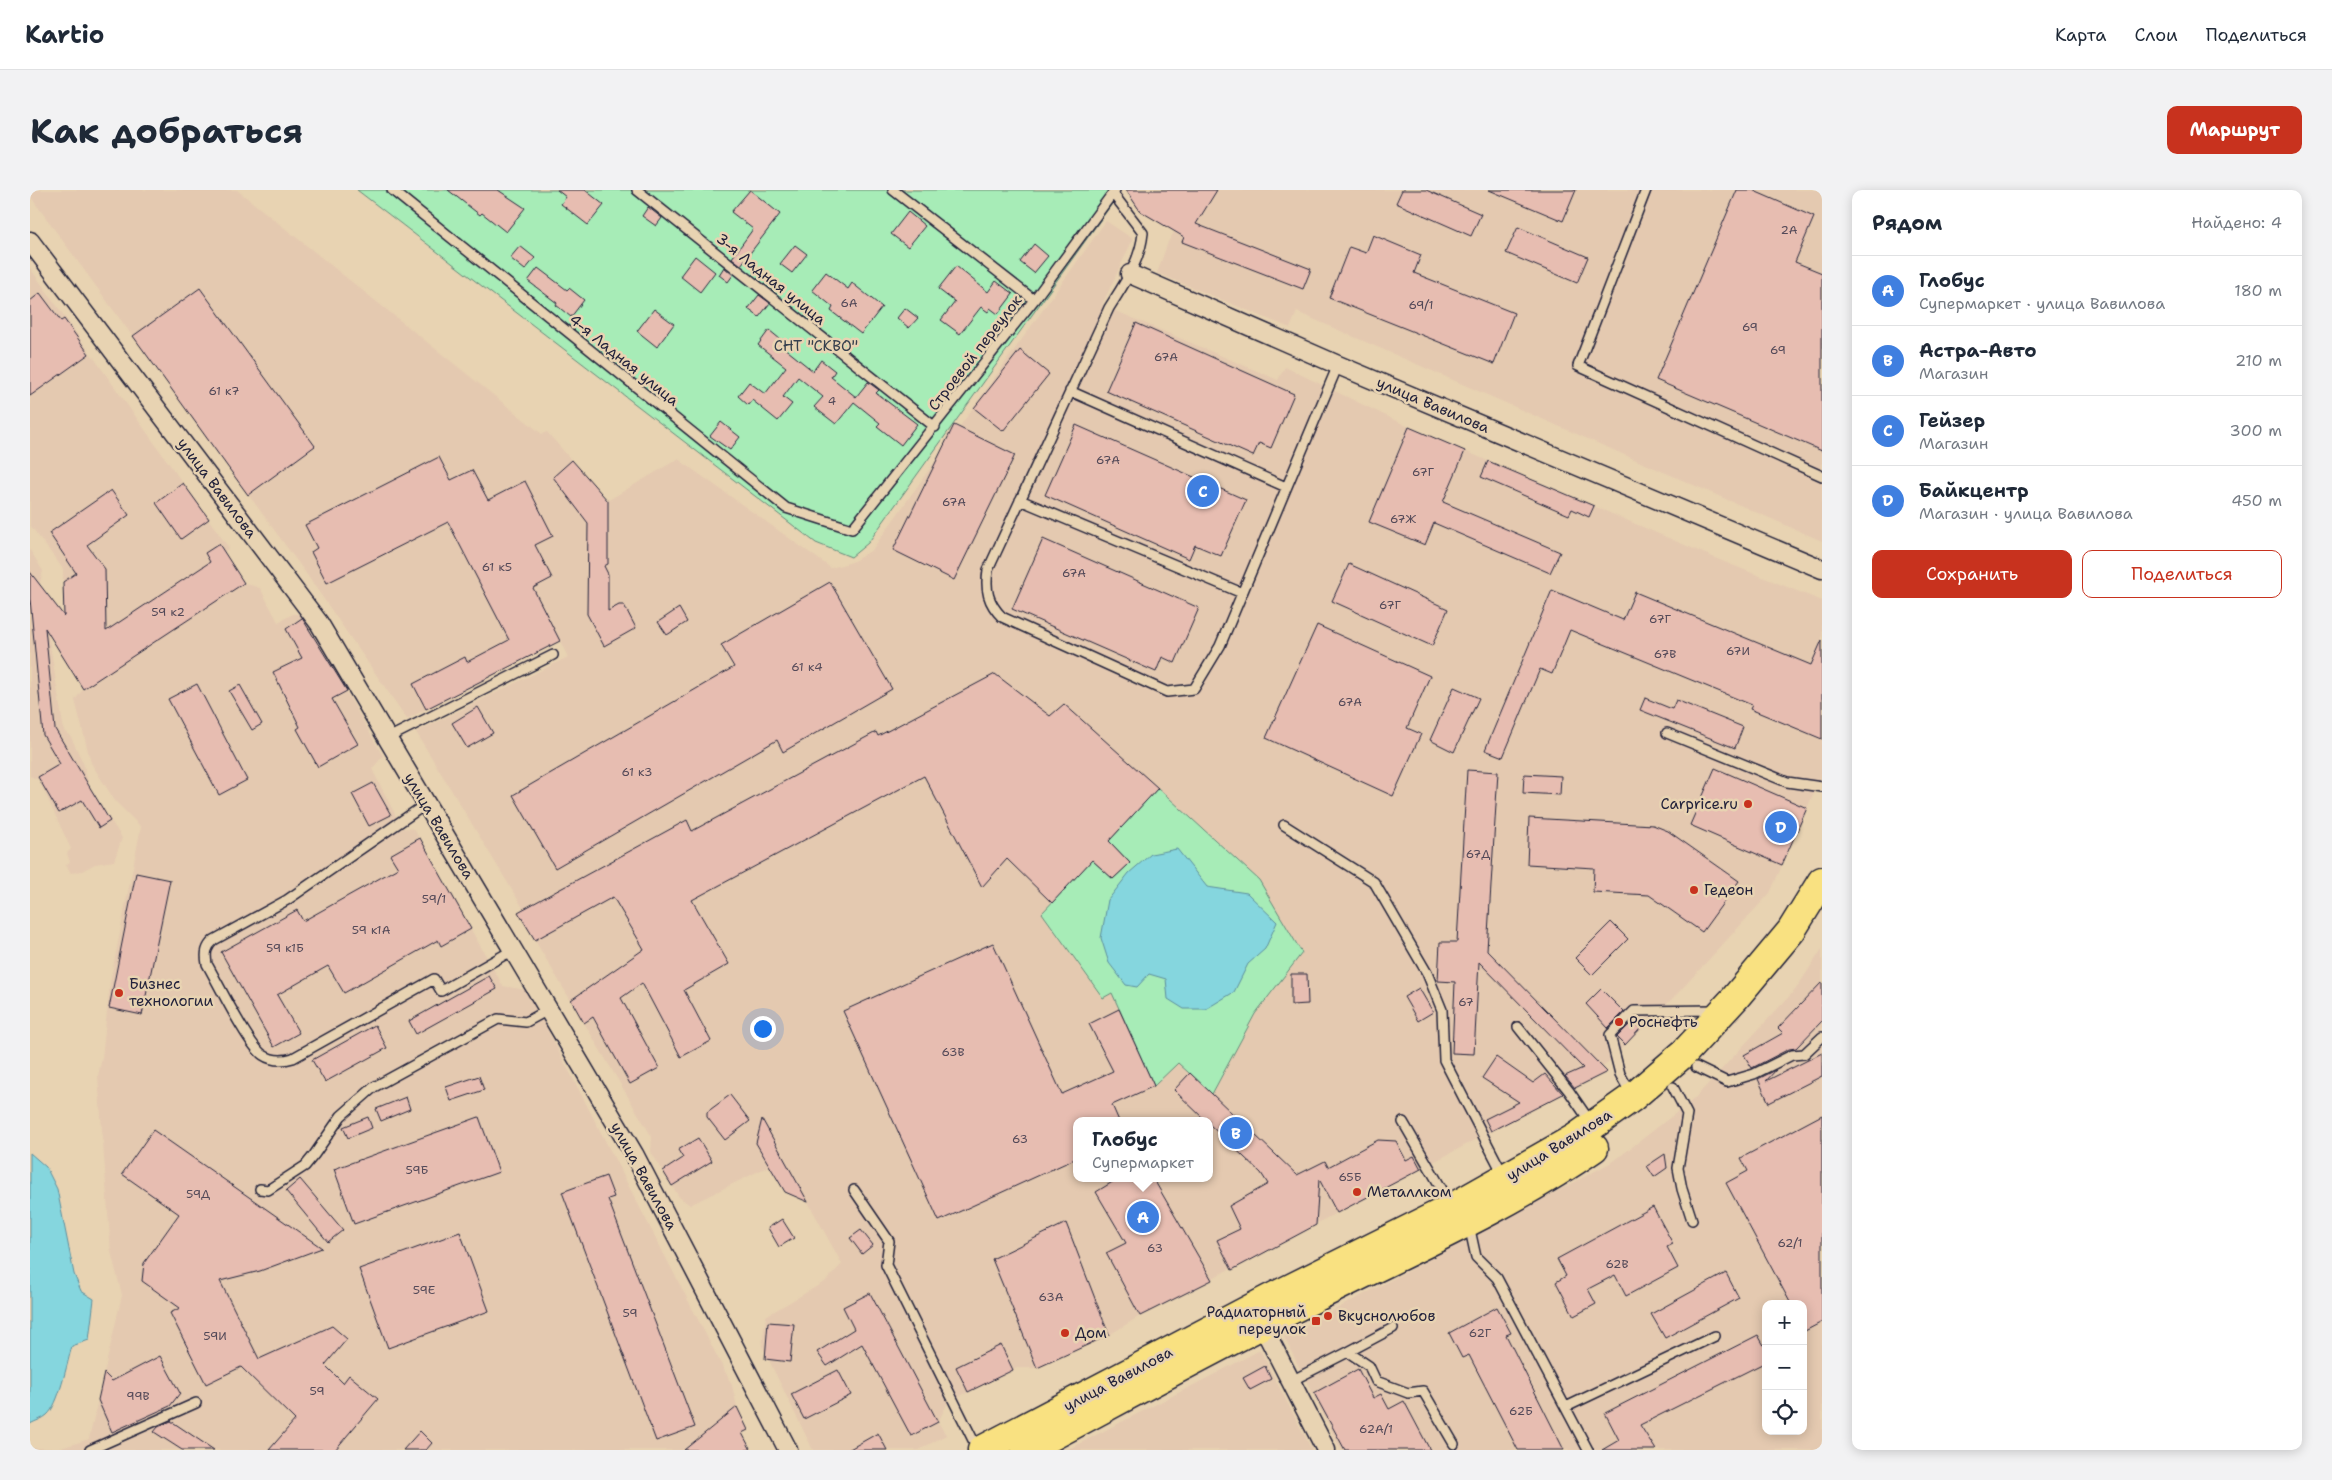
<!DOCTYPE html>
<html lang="ru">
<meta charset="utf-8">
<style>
body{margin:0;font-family:"Shantell Sans",sans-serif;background:#f2f2f3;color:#1f2937}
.controls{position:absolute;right:15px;bottom:15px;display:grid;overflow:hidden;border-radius:10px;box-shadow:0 2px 12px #0003}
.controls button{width:45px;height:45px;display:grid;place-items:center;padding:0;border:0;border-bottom:1px solid #e0e1e3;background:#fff;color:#1f2937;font:25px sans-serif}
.you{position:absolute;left:732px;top:838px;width:18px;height:18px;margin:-12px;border:4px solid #fff;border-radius:50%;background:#1a73e8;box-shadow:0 0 0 8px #1a73e833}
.badge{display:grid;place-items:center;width:32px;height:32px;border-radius:50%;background:#c8321e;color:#fff;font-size:16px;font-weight:700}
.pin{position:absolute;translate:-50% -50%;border:2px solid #fff;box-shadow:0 1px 5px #0006}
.popup{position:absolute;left:1043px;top:927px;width:140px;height:65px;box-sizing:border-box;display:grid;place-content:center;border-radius:10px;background:#fff;filter:drop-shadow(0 1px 4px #0005);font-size:16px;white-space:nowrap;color:#747a83}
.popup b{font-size:19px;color:#1f2937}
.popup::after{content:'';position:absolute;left:50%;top:100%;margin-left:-10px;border:10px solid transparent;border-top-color:#fff}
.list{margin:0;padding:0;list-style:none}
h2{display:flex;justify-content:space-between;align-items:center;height:65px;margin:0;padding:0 20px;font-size:21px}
h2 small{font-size:16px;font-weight:400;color:#747a83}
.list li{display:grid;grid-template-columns:32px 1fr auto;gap:15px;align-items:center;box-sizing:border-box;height:70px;padding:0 20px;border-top:1px solid #e0e1e3}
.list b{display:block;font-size:19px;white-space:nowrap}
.list p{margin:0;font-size:16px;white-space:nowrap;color:#747a83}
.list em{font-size:16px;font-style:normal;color:#747a83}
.actions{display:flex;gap:10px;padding:15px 20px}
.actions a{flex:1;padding:11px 0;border:1px solid #c8321e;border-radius:10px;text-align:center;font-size:18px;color:#c8321e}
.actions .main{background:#c8321e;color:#fff}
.icon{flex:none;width:28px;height:28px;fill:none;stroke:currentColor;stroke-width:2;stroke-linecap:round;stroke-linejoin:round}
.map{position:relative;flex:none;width:1792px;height:1260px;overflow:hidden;border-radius:10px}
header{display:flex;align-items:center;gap:30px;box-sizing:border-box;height:70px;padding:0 25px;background:#fff;border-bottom:1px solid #e0e1e3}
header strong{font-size:24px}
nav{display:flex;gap:28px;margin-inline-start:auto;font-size:18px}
.intro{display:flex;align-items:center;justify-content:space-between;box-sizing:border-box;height:120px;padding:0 30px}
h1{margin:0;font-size:35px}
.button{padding:12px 22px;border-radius:10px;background:#c8321e;color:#fff;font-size:18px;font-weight:700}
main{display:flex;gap:30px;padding:0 30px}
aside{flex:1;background:#fff;border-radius:10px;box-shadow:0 2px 12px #0003}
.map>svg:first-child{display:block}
.built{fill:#e4c9b0;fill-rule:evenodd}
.green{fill:#a7ecb7;stroke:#648779}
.water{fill:#85d6de;stroke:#5d8e9d}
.building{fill:#e7bdb1;stroke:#22223b}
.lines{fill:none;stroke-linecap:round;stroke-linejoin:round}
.lane-casing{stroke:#22223b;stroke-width:12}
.street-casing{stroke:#22223b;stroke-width:21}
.primary-casing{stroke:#22223b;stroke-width:31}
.lane{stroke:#e8d3b2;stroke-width:9}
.street{stroke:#e8d3b2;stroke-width:18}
.primary{stroke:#f9e181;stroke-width:28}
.poi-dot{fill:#c8321e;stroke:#e8d3b2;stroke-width:2}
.labels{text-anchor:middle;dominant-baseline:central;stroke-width:5;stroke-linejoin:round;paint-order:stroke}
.number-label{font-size:12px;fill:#534958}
.street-label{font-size:15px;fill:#22223b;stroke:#e8d3b2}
.park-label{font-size:15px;fill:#36404e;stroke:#e8d3b2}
.poi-label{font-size:15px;fill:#22223b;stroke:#e8d3b2;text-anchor:start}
</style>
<header>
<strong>Kartio</strong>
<nav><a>Карта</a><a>Слои</a><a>Поделиться</a></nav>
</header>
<div class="intro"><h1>Как добраться</h1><a class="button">Маршрут</a></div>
<main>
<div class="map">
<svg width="1792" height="1260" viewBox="0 0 1792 1260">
<rect width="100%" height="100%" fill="#e8d3b2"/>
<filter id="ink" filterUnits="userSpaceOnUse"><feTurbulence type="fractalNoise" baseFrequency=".02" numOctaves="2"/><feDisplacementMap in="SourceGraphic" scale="10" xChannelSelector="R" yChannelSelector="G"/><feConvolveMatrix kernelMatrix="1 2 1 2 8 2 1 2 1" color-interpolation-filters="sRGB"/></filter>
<g filter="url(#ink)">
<path class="built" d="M5,0H207L512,244L517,242L577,311L648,269L801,378L822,372L842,360L1076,31L1103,49L1072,115L1248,190L1255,177L1379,237L1692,371L1792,411V584L1740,703L1648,803L1573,877L1575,882L1110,1126L1079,1145L1007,1178H987L918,1212L908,1232L916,1245L889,1260H783L732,1156L736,1126L796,1091L812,1074L778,1012L755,1002L739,976L660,1015L649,1007L621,962L622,947L488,722L493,718L386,542L538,467L530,451L377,529L275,382L0,6ZM1062,670L1083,689L1100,673L1272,763L1225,824L1182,904L1148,872L1124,895L1082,802L1072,808L1012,723ZM1047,931H1179V988H1047Z
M1169,0H1792V351L1267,122L1260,138L1127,83L1138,52Z
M0,78L194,351L199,358L194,362L214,393L230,398L248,432L263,424H271L274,428L353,566L342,579L372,638L384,639L473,796L497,800L702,1195L707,1217L718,1240L712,1243L721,1260H0V1258L28,1259L59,1249L92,1105L81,1062L68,886L72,868L80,793L111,637L85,611L61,573L45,510L53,499L35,470L33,379L0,335Z
M0,360L13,381L10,393L34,541L41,547L54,575L59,596L92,648L84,671L65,674L52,681L41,683L36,675L40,672L37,663L41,659L9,590L0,586Z
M1792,759V1260H1311L1254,1147L1584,971L1664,909L1766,799ZM1736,1114H1773V1241H1736Z
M1230,1160L1282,1260H1037L1185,1184Z"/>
<path class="green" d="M327,0H1088L1084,11L838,353L821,367L786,353Z
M1128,598L1229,690L1272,763L1225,824L1182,904L1148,873L1124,896L1082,803L1073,808L1012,723L1062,670L1083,689L1100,673L1079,651Z"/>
<path class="water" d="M1147,659L1177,697L1217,703L1247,732L1235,759L1218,774L1204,802L1176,819H1154L1138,809L1136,789L1119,784L1107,797L1096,795L1079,773L1071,748L1078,710L1099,683L1121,664Z
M0,963L16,977L27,999L44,1084L51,1101L64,1109L59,1150L42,1156C37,1173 29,1215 17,1225C13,1229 5,1231 0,1234Z"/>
<path class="building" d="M418,0H468L495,18L476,42L452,23L450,25Z
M527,0H555L574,15L558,35L531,14L536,7Z
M720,0L750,24L711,75L702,68L723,39L701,22Z
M1096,0H1187L1166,34L1281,79L1273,99L1152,52L1154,47L1110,21Z
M1372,0H1396L1451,24L1441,46L1366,13Z
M1459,0H1546L1533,31Z
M1707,0H1722L1784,27L1765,72L1792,83V261L1626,190Z
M618,17L632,28L626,36L612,26Z
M878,22L895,36L878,57L861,44Z
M1488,37L1558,67L1547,93L1476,63Z
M1343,45L1391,65L1384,83L1484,123L1464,174L1299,108L1319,57L1336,63Z
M1004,54L1018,66L1004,83L990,72Z
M765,55L777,64L762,83L750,74Z
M490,56L505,68L495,80L480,68Z
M665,66L685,82L670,102L650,86Z
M926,76L958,102L966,91L983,104L968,124L960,118L958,122L951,117L930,144L911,130L925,112L908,99Z
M694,77L703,85L698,92L689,85Z
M508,78L537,100L539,98L554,110L541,127L526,115L527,113L498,91Z
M796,82L818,99L822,93L852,117L831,144L801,121L803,117L782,100Z
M170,98L285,256L218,305L103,146Z
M10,103L31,131L34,129L59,164L0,206V111Z
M729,105L740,113L729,127L718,119Z
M875,118L888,128L879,138L867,128Z
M624,119L644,134L627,157L607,141Z
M1106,133L1264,204L1241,258L1229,253L1223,266L1076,201Z
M739,140L756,154L753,157L783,181L791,170L805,181L801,187L826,207L838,192L849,200L846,203L887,234L871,255L847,236L850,233L824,212L806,234L784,217L793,207L768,187L753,207L762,214L748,231L722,210L718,215L708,206L719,192L735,204L756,177L728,155Z
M990,160L1019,184L973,241L944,218Z
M691,232L710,247L700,260L680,246Z
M924,235L985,265L924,390L863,360Z
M1046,235L1216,310L1191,366L1165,355L1159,369L1015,305Z
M1379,237L1435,261L1413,312L1530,362L1520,383L1404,333L1395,355L1339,332Z
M409,267L421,290L442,280L458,310L495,291L523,346L505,355L522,388L503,398L530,451L396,519L383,494L435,467L437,472L479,450L418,332L297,393L281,362L287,358L275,335Z
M542,270L578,311V374L574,376L578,384V421L589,415H594L606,438L574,456L557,424L558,333L523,287Z
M1458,271L1564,316L1559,327L1542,319L1539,325L1451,287Z
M153,293L179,329L151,349L126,313Z
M81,300L99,325L57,355L75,379L76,441L180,372L175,363L189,354L214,393L53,499L15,438L25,539L80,631L69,638L52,610L29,623L8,587L30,574L13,545L0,409V382L34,426L33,392L46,383L19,343Z
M1013,349L1169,418L1145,473L1132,467L1126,482L982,419Z
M1319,374L1418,419L1402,456L1302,411Z
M800,392L862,499L753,562L747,550L525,678L483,605L704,477L691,455Z
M1522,400L1593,430L1605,402L1781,475L1792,450V549L1720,519L1722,515L1540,440L1522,484L1510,479L1473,567L1455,560Z
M649,418L657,432L637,445L628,432Z
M272,428L317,501L302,509L328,554L288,577L267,539L270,537L243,482L272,468L256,439Z
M1287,435L1400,486L1377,538L1391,544L1363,606L1236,548Z
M965,484L1020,526L1034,514L1128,598L1079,651L1100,673L1083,689L1062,670L1022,713L977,669L952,697L894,586L662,710L699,774L654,800L681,851L651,867L612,793L591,808L629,878L600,894L563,827L554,833L541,810L614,759L583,707L505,750L488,722L657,630L662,641L846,542L848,546Z
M167,494L217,590L189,605L138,509Z
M210,495L232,534L222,540L199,501Z
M1424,497L1449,508L1424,562L1400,550Z
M1615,508L1642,519L1646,510L1713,537L1705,558L1610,520Z
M448,517L463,543L437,558L422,533Z
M1685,578L1777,618L1752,675L1660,635Z
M1437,580L1468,582L1457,760L1577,882L1545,898L1535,886L1553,878L1449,772L1444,864L1422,863L1425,792L1408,791L1410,752H1427Z
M1494,584L1531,586L1530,605L1493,603Z
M343,593L361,625L339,636L322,604Z
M1499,628L1623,635L1638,641L1709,691L1672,742L1619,705L1563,702L1564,678L1497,674Z
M390,648L441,739L411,756L408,750L314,803L298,776L247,805L269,843L244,857L191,762L267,720L273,731L368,678L360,665Z
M106,683L140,690L112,825L79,818Z
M1581,732L1598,749L1562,785L1545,768Z
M963,753L1032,904L1083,881L1059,834L1089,819L1124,896L1082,915L1089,931H1047V968L909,1031L813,821Z
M1261,784H1277L1278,814L1261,815Z
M459,786L467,799L386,844L379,831Z
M1792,792V831L1766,858L1759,859L1722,878L1714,865L1753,843L1748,838Z
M1389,798L1403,822L1388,831L1374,807Z
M1571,799L1594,822L1578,838L1556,814Z
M1603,831L1611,838L1595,855L1587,847Z
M345,835L357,858L295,892L282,870Z
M1792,863V886L1739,913L1728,889L1746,880L1736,891Z
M1466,867L1503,893L1515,884L1533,904L1461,941L1455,929L1489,912L1452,888Z
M1160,883L1267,985L1295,971L1298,977L1348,950L1366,951L1376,970L1384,966L1391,979L1307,1023L1289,989L1286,1035L1202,1080L1187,1050L1210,1039L1199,1016L1238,994L1231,983L1179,934V931H1176L1144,900Z
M449,886L454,900L421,911L416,897Z
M700,905L720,931L695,950L677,927V922Z
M376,907L380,919L351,931L346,919Z
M1792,925V1132L1773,1142V1114H1761L1696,993L1718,981L1711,968Z
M338,927L342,938L318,948L313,937Z
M449,927L469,982L324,1034L304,979Z
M732,929L778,1012L755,1002L726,953Z
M123,940L292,1058L230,1081L190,1091L229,1169L302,1136L317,1149L295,1175L313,1193L319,1185L348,1209L305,1260H239L265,1230L211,1177L176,1194L140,1123L150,1118L112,1091L114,1073L149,1024L92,984Z
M668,948L682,971L642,996L633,981L653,968L648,960Z
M1635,964L1637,978L1624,987L1617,976Z
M576,986L584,1007L578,1009L665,1237L626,1251L532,1002Z
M1089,988H1123L1182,1090L1110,1126L1076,1063L1096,1053L1066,1002Z
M270,989L313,1040L298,1052L256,1001Z
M1623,1017L1643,1054L1637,1057L1648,1078L1596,1106L1585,1085L1558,1099L1566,1114L1544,1126L1526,1092L1536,1086L1527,1069Z
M752,1029L764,1048L749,1057L738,1038Z
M1036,1033L1079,1145L1007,1178L962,1069Z
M831,1040L843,1055L832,1064L820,1048Z
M430,1042L459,1121L358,1158L329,1079Z
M1696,1083L1709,1108L1635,1148L1621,1124Z
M840,1103L908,1232L881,1246L832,1154L797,1176L787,1162L824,1139L813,1117Z
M1467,1117L1481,1143L1476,1145L1534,1260H1488L1439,1165L1432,1168L1419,1143Z
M738,1132L764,1134L760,1172L735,1169Z
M1728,1145L1736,1159V1172L1610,1235L1626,1260H1572L1589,1250L1575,1223Z
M971,1155L983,1180L938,1202L926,1177Z
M130,1166L150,1203L140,1216L82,1242L68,1210L74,1183L82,1191Z
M1235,1176L1241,1189L1220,1200L1213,1188Z
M1328,1179L1343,1208L1351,1204L1359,1219L1374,1211L1400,1260H1315L1284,1203Z
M808,1180L821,1205L774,1229L761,1204Z
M707,1217L718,1240L712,1243L721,1260H654Z
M141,1231L184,1260H152L124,1242L128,1237Z
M390,1241L402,1253L396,1260H373Z
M848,1243L857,1260H818Z"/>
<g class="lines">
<g class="lane-casing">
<path id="lane" d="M362,0L756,318L822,339L1004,110L1085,0
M607,0L905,237
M863,0L1004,110
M1616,0L1548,176L1792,286
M1084,5L1113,43C1110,72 1094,94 1079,118L958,380C955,400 958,413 972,427L1137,502L1164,499L1190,456L1308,175
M1040,201L1256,297
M990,310L1212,403
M1637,543L1757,592L1792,597
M358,548L523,465
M396,614L257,710L184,750C176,757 175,763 177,774C188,793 218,855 233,865C242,871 253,871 263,868L404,789L411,801L483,760
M1254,635L1344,692L1397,783L1412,820L1414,870L1474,986
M1488,837L1539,901L1561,933
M1666,877L1697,892L1724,884L1762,865L1774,864L1792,847
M1643,897L1657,924L1648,978L1652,999L1662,1030
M1601,904L1590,884L1580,845L1604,821L1687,820
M1373,932L1421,1015
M230,999L238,1000L275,976L284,965L311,926L344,897L468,829L496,832L518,820
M824,1000L859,1051L856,1075L948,1260
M1439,1035L1446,1067L1467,1088L1558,1260
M1318,1162L1363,1138
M1261,1191L1318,1162L1339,1176L1346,1191L1378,1203L1393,1201L1424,1254
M1536,1217L1685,1146
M60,1260L166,1213"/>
</g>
<g class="street-casing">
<path id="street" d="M0,51L289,433L604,964L758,1260
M1100,84L1308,175L1792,379
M1228,1127L1296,1260"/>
</g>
<g class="primary-casing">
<path id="primary" d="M952,1260L1239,1109L1423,1017L1545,948L1603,907L1654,863L1705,808L1761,741L1792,691
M996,1260C1090,1210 1182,1159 1277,1112C1373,1063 1475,1020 1564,958"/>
</g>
<use href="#lane" class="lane"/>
<use href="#street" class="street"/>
<use href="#primary" class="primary"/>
</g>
</g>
<g class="poi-dot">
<circle cx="1718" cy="614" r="5"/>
<circle cx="1664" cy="700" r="5"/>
<circle cx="89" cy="803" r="5"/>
<circle cx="1589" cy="832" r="5"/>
<circle cx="1327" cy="1002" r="5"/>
<circle cx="1298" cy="1126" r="5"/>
<rect x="1281" y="1126" width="10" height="10" rx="2.5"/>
<circle cx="1035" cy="1143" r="5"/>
</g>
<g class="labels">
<g class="number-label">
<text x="1759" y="40">2А</text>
<text x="819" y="113">6А</text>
<text x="1391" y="115">69/1</text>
<text x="1720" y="137">69</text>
<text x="1748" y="160">69</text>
<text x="1136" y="167">67А</text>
<text x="194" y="201">61 к7</text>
<text x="802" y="211">4</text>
<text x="1078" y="270">67А</text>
<text x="1393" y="282">67Г</text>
<text x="924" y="312">67А</text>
<text x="1373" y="329">67Ж</text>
<text x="467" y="377">61 к5</text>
<text x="1044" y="383">67А</text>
<text x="1360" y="415">67Г</text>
<text x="138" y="422">59 к2</text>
<text x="1630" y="429">67Г</text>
<text x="1708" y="461">67И</text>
<text x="1635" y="464">67В</text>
<text x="777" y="477">61 к4</text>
<text x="1320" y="512">67А</text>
<text x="607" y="582">61 к3</text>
<text x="1448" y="664">67Д</text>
<text x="404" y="709">59/1</text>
<text x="341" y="740">59 к1А</text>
<text x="255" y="758">59 к1Б</text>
<text x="1436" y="812">67</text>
<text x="923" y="862">63В</text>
<text x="990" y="949">63</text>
<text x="387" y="980">59Б</text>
<text x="1320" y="987">65Б</text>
<text x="168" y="1004">59Д</text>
<text x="1760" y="1053">62/1</text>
<text x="1125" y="1058">63</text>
<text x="1587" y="1074">62В</text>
<text x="394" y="1100">59Е</text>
<text x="1021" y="1107">63А</text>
<text x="600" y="1123">59</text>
<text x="1450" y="1143">62Г</text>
<text x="185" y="1146">59И</text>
<text x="287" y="1201">59</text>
<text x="108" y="1206">99В</text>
<text x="1491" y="1221">62Б</text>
<text x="1346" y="1239">62А/1</text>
</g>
<g class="street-label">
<text transform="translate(741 89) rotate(39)">3-я Ладная улица</text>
<text transform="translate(945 163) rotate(-52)">Строевой переулок</text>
<text transform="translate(594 170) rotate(39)">4-я Ладная улица</text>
<text transform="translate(1403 215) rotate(23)">улица Вавилова</text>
<text transform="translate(187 298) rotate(53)">улица Вавилова</text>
<text transform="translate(409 636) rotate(59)">улица Вавилова</text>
<text transform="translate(1529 955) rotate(-32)">улица Вавилова</text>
<text transform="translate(614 986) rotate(61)">улица Вавилова</text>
<text transform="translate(1088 1189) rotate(-28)">улица Вавилова</text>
</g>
<g class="park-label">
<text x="786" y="156">СНТ "СКВО"</text>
</g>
<g class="poi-label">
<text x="1708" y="614" text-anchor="end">Carprice.ru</text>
<text x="1674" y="700">Гедеон</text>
<text x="99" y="794">Бизнес<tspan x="99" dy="17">технологии</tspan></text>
<text x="1599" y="832">Роснефть</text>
<text x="1337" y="1002">Металлком</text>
<text x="1276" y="1122" text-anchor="end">Радиаторный<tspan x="1276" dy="17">переулок</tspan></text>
<text x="1308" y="1126">Вкуснолюбов</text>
<text x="1045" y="1143">Дом</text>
</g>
</g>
</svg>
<div class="controls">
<button>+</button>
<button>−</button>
<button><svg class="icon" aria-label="locate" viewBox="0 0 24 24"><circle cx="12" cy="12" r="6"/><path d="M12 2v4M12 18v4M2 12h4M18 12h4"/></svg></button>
</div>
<div class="you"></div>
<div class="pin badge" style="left:1113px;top:1027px;background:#3f7fe0">A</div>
<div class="popup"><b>Глобус</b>Супермаркет</div>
<div class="pin badge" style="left:1206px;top:943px;background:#3f7fe0">B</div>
<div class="pin badge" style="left:1173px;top:301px;background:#3f7fe0">C</div>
<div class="pin badge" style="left:1751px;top:637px;background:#3f7fe0">D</div>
</div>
<aside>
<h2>Рядом<small>Найдено: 4</small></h2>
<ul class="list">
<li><span class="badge" style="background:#3f7fe0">A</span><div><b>Глобус</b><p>Супермаркет · улица Вавилова</p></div><em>180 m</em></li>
<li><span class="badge" style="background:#3f7fe0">B</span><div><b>Астра-Авто</b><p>Магазин</p></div><em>210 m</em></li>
<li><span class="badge" style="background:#3f7fe0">C</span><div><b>Гейзер</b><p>Магазин</p></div><em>300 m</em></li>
<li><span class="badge" style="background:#3f7fe0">D</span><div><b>Байкцентр</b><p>Магазин · улица Вавилова</p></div><em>450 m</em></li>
</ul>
<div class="actions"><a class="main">Сохранить</a><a>Поделиться</a></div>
</aside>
</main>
